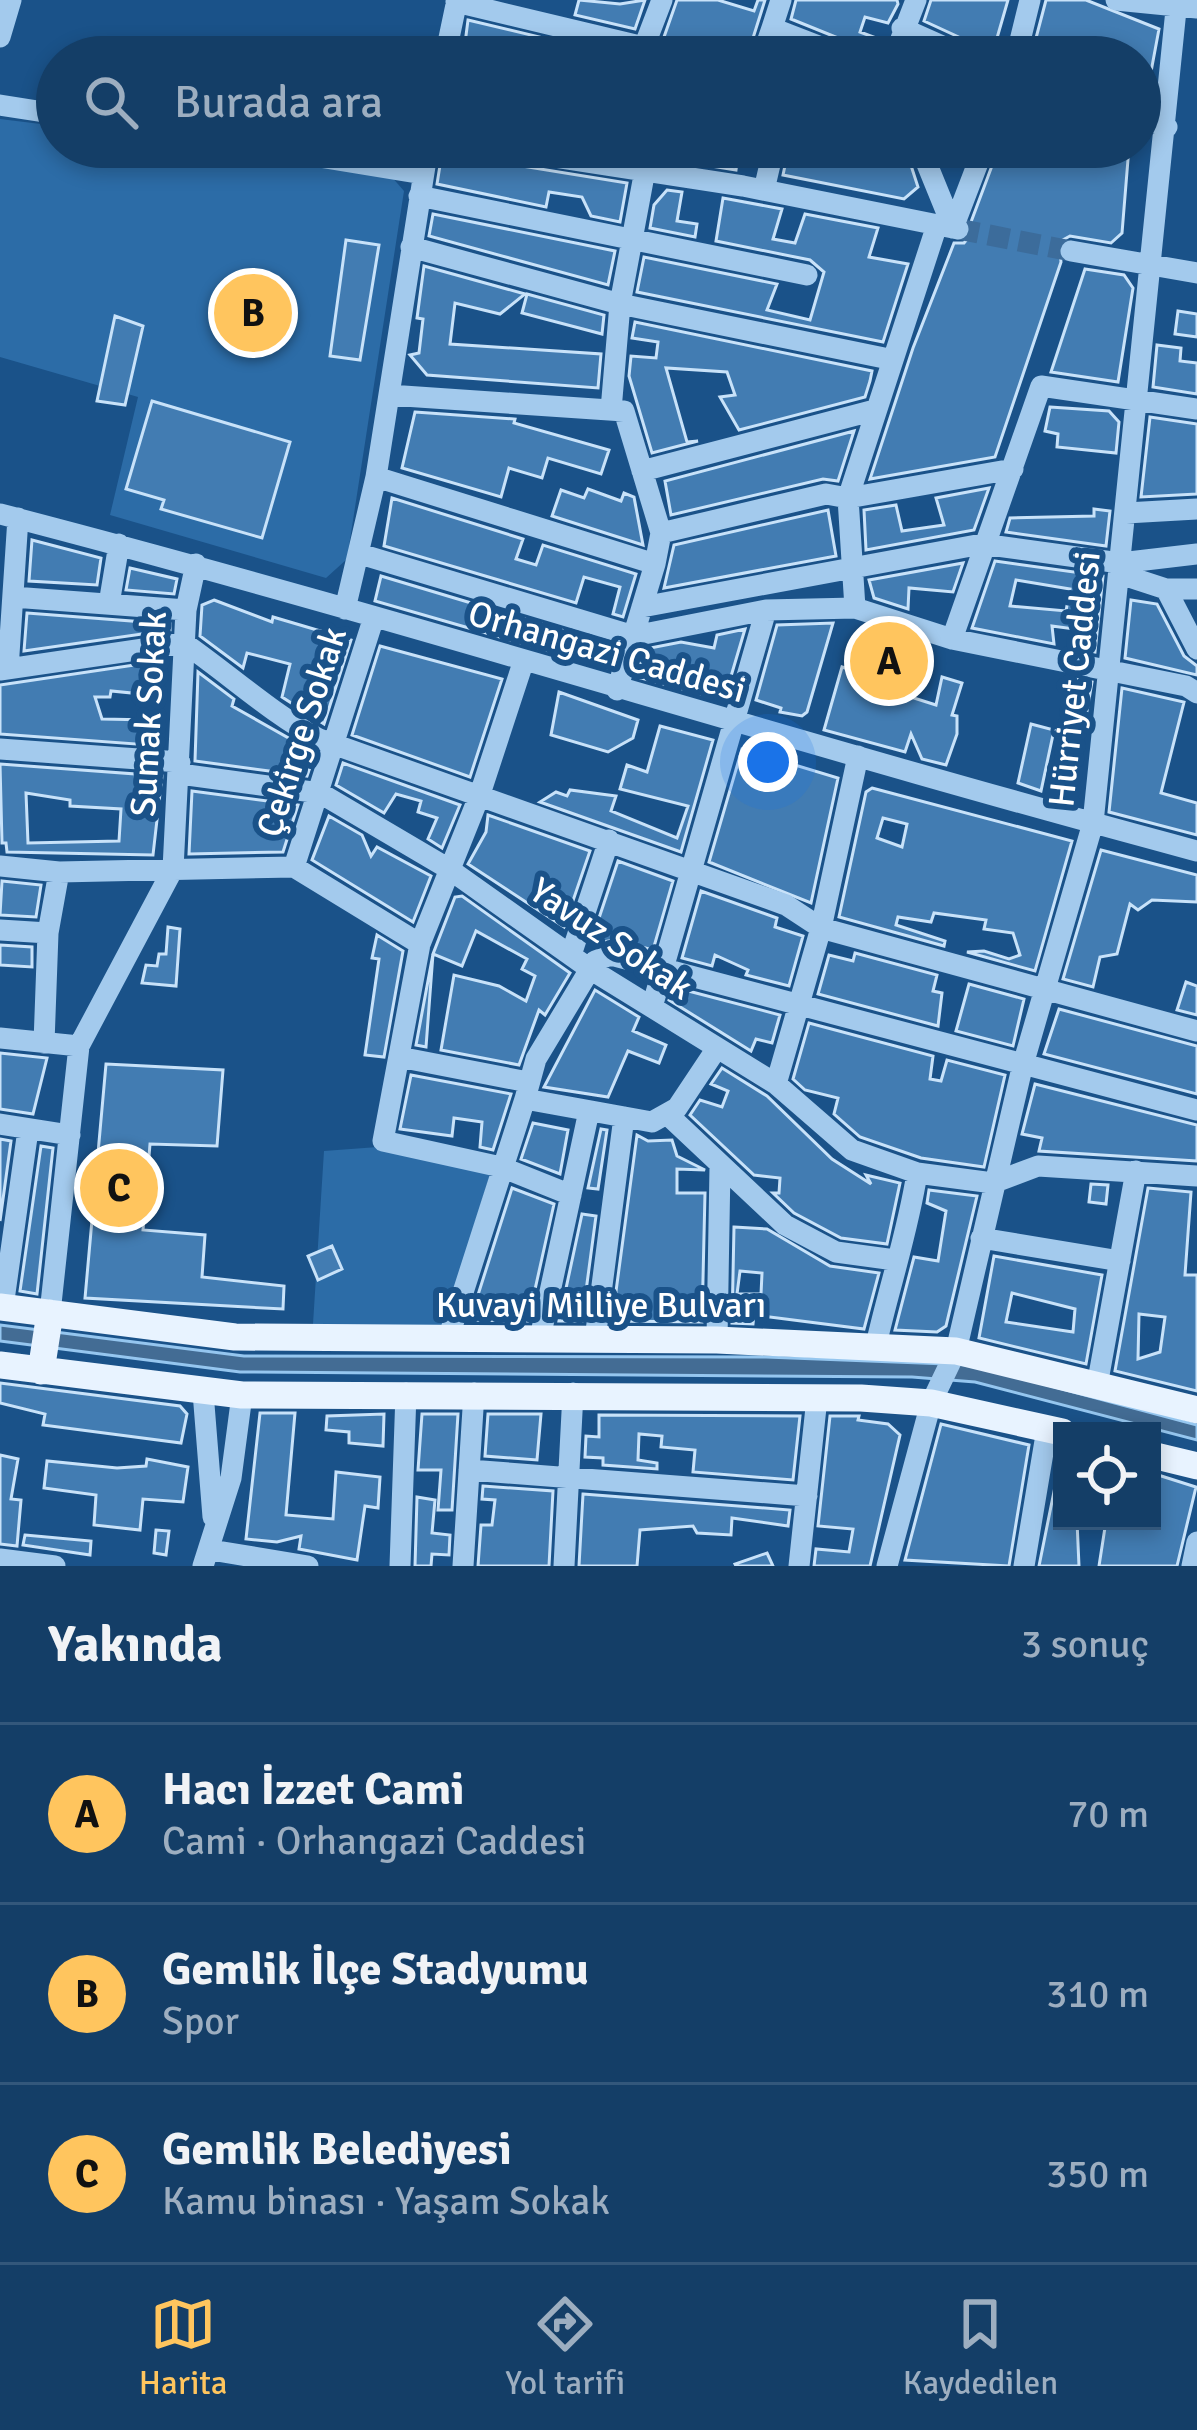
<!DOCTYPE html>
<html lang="tr">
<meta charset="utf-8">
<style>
body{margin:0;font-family:Signika,sans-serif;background:#1d456d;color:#f1f3f6}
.controls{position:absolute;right:36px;bottom:36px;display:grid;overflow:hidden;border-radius:0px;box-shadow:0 6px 18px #0003}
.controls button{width:108px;height:108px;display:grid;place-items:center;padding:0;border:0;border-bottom:3px solid #33577b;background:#143e67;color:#f1f3f6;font:60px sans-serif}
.you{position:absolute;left:768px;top:762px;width:42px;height:42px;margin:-30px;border:9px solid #fff;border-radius:50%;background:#1a73e8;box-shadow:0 0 0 18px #1a73e833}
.badge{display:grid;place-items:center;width:78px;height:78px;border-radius:50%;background:#ffc55e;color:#111;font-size:39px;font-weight:700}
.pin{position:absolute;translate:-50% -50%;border:6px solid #fff;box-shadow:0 3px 12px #0006}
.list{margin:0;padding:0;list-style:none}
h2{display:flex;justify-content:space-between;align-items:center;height:156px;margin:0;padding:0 48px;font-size:51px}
h2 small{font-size:39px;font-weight:400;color:#9daec0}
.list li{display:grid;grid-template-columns:78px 1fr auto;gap:36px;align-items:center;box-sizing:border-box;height:180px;padding:0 48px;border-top:3px solid #33577b}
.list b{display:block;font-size:45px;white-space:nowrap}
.list p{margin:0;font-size:39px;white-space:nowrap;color:#9daec0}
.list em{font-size:39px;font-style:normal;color:#9daec0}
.icon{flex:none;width:66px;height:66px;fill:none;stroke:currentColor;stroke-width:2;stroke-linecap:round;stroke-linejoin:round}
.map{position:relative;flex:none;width:1197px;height:1566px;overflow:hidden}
.search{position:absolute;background:#143e67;box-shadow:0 6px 18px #0003;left:36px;right:36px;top:36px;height:132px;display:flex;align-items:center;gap:30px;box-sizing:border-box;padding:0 42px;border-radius:66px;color:#9daec0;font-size:45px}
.sheet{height:696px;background:#143e67}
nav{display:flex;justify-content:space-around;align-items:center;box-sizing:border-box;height:168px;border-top:3px solid #33577b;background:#143e67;font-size:33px;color:#9daec0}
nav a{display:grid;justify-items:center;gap:6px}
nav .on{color:#ffc55e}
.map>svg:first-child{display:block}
.green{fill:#2c6ca7}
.water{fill:#436c94;stroke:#95c6ef;stroke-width:3}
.building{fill:#427cb2;stroke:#c8e2f9;stroke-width:3;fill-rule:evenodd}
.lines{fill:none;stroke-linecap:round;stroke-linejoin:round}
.minor-tunnel{stroke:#3c6c9b;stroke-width:21;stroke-dasharray:21 10;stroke-linecap:butt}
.minor{stroke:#a3caed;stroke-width:21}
.major{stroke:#e8f3ff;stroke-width:27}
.labels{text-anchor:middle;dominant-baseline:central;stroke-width:12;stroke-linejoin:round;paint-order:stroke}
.street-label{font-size:36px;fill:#fff;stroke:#1a5289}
</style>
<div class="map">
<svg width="1197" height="1566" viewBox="0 0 1197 1566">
<rect width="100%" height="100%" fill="#1a5289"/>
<path class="green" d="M0,119L57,126V147H223L384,168L404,191L347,559L326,578L110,515L138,397L0,357Z
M378,1147L491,1171L442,1328L313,1324L324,1151Z"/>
<path class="water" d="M0,1325L244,1356L766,1357L972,1365L1197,1425V1440L975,1382L912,1377L240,1372L0,1341Z"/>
<path class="building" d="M579,0L620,4L645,0L635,29L575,15Z
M677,0H718L754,11L758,0H765L747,57L697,53L688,43L664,37Z
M796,0H897L898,4L888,23L865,17L860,32L884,41L878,57H862L853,44L791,19Z
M931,0H1008L995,45L990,43L987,50L924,21Z
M1046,0H1086L1159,29L1145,104L1140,103V57H1031Z
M468,20L606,53L496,57L464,51Z
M636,147H739L736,170L636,154Z
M789,147H905L918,187L904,199L783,175Z
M999,147H1129L1122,233L1111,243L1070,236L1059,242L1061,262L995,457L870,479L913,348L954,243H964L972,233L971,222Z
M442,153L627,183L620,222L591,216L582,197L549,192L546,207L437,184Z
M667,190L682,192L677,221L697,224L695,237L650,228L654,205Z
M723,198L782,209L773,239L795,243L805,214L878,228L869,257L908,264L883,342L637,292L644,257L777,284L767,310L810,320L824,272L810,260L716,241Z
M433,214L615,251L608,285L429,236Z
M346,240L379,245L360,360L330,356Z
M424,266L525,294L500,314L455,303L450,344L601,354L598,388L427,375L410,355L419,353L423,319L417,318Z
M1085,269L1124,275L1133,288L1118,382L1051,372Z
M527,294L604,315L602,334L522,313Z
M1178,311L1197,314V337L1175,334Z
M115,316L143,326L125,405L97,401Z
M635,322L872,371L870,381L865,397L739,430L720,397L735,395L727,372L666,368L687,442L698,441L652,453L629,376L631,356L656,358L658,342L632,338Z
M1157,345L1181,348L1180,361L1197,363V394L1153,387Z
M152,401L290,442L262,538L161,509L164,500L126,489Z
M1050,407L1109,411L1119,422L1116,453L1057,447L1058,434L1045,431Z
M415,412L515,419L514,423L609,450L601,474L548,458L542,478L509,468L501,497L402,468Z
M1150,417L1197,424V494L1141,497Z
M854,431L838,481L823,479L671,515L665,481Z
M989,488L974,530L866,550L864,510L896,505L902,531L944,525L936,498Z
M588,489L621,501L624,493L634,497L643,545L552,516L561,490L584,498Z
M392,498L523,539L516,559L536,565L543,545L636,574L623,617L613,614L620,587L584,577L576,603L384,546Z
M1094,509L1110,511L1106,546L1006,532L1010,518L1094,516Z
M828,510L836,556L664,588L674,545Z
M32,540L101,558L97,585L29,581Z
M995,561L1103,576L1095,652L1077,649L1079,623L1074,629L1052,626L1054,644L972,628ZM1016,580L1070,589L1066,611L1010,606Z
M963,563L953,592L909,588L908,609L874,598L869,580Z
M130,568L177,579L174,594L126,590Z
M381,576L615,646L608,668L375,601Z
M214,600L272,622L273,617L351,640L324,724L282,697L290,664L247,653L243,668L200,636L202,605Z
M1131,600L1157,604L1184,656L1197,666V675L1125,658Z
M27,613L170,624V630L24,651Z
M833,623L807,712L802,716L780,712L781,708L756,700L777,625Z
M745,629L724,700L637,677L645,649L681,642L714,648L717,635Z
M893,636L908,641L917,671L898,693L936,705L942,677L962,683L952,715L957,716V734L946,765L922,759L911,734L905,752L824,730L842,667L868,675L863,652L871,642Z
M380,646L502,679L470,777L352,735Z
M141,664L154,666L152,695L111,691L110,697H95L102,719L151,720L149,745L0,734V685Z
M198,672L234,699L232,706L315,753L307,776L195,761Z
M1074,679L1092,682L1087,711H1071Z
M1122,688L1184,702L1161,793L1197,803V835L1109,812Z
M559,692L638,720L633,738L608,752L551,735Z
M1031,724L1054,730L1041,791L1018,783Z
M660,726L713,740L681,852L540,802L556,792L567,796L570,790L616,796L611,811L677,838L688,806L620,789L627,765L647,772Z
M742,749L838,778L811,903L709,862Z
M343,763L460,805L442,848L428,839L437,818L418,812L421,801L396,794L384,813L336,785Z
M0,764L162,776L153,855L7,852L6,843H2ZM26,793L70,800V806L121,809L119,841L28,843Z
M872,788L1072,841L1035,971L967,952L984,951L1009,959L1020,955L1013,933L984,929L986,920L934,913L931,922L898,917L896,925L945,941L944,946L839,917L866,792ZM883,818L907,824L902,847L877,838Z
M192,791L298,805L283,852L189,854Z
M488,815L590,851L564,927L468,864L486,832Z
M329,816L362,835L371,856L377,847L431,876L413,922L312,860Z
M1101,850L1197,875V902L1152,900L1138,910L1130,904L1117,954L1100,957L1093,987L1063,979Z
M618,861L673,881L653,950L615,940L596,943L600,923L593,936Z
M2,881L41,885L36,917L0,915Z
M701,891L777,918L775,927L803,936L789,986L746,975L748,970L715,955L712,966L682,958Z
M462,896L570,973L545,1015L539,1010L519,1065L441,1050L454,975L499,986L526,1001L535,976L522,969L527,959L476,931L462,966L433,954L455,897Z
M168,927L180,929L176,986L142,983L146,965L157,966L159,954H166Z
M377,935L403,951L384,1057L365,1055L379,959L372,958Z
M0,945L32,947V967L0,965Z
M855,953L937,975L933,991L942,993L938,1026L818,994L829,955L853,961Z
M433,954L426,1047L416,1045Z
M1186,982L1197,986V1015L1177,1010Z
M969,984L1024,999L1013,1046L956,1031Z
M673,987L780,1015L772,1043L756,1039L751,1051L669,1000Z
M595,990L639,1017L633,1031L666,1045L659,1063L628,1051L608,1097L544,1087Z
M1059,1009L1197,1046V1094L1044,1054Z
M809,1023L933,1056L930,1079L941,1081L947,1060L1005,1075L984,1167L921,1158L860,1137L834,1114L838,1098L805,1090L793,1079Z
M0,1053L47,1058L33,1114L0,1109Z
M106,1064L223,1070L217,1146L150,1144L143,1230L205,1235L202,1277L284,1286L283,1309L85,1298Z
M722,1068L767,1096L832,1159L871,1184L866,1175L900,1183L887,1244L841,1238L794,1213L773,1193H779L780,1178L754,1175L690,1115L700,1100L722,1107L728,1091L711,1084Z
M411,1075L511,1094L493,1150L480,1147L482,1122L454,1118L452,1136L400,1129Z
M1035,1084L1197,1125V1161L1039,1151L1042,1138L1022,1134Z
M533,1123L568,1130L560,1174L521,1159Z
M601,1129L607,1130L598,1189L588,1188Z
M637,1135L648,1141L672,1140L677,1156L705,1170L677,1169V1193H705L702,1322L612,1321Z
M0,1139L11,1141L0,1221Z
M41,1146L53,1148L37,1294L20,1291Z
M1091,1184L1108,1185L1106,1204L1089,1202Z
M512,1188L554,1204L528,1321L470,1320Z
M1148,1188L1191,1192L1185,1275H1197V1391L1115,1371ZM1139,1314L1165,1317L1160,1352L1138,1359Z
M929,1190L977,1196L946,1326L937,1332L895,1330L914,1257L938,1261L946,1211L927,1203Z
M582,1214L596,1216L582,1321H559Z
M734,1227L767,1229L830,1266L879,1273L864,1329L754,1315L753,1324L732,1323ZM740,1271L762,1273L761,1294H737Z
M332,1246L342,1269L318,1280L308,1256Z
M994,1256L1102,1275L1086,1364L979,1338ZM1012,1293L1075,1309L1073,1332L1006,1322Z
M0,1383L180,1406L187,1414L181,1443L43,1425L45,1414L0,1403Z
M260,1413H295L286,1515L333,1519L336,1472L380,1477L378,1508L365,1506L357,1560L299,1549L301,1536L277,1542L246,1539Z
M384,1414L383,1446L349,1443V1432L326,1430L327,1416Z
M422,1414H458L452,1510H438L441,1470H418Z
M488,1414H541L537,1460L485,1456Z
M599,1415L800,1416L793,1480L693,1472L695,1450L661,1447L662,1436L639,1434L638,1460L657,1463V1469L603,1465V1458L585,1457L586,1436L599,1437Z
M830,1416H859L858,1420L888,1424L900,1435L870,1566H814L816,1549L849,1552L853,1529L818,1526Z
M941,1424L1029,1445L1009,1566L905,1560Z
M1062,1452V1521H1077L1079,1566H1039Z
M0,1455L18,1459L11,1499L21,1500L17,1546L0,1544Z
M147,1459L188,1467L183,1502L143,1499L140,1530L94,1525L96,1495L44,1488L47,1461L117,1468L146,1466Z
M1155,1474L1196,1487L1177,1566H1099L1106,1521H1152Z
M483,1486L553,1491L549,1566H478L481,1525H492L495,1500L482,1499Z
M583,1494L790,1510L788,1526L732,1518L731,1535L697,1533L693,1526L640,1530L637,1566H579Z
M417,1497L435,1500L432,1533L450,1535L449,1555L432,1554L431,1566H415Z
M156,1530L169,1531L166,1555L154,1553Z
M25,1535L91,1541L90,1555L23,1545Z
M767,1553L773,1566H736L735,1564Z"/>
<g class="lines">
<path class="minor-tunnel" d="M958,229L1071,251"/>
<path class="minor" d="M662,0L644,47L683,57
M1116,0L1197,8
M456,2L644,47L640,57
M772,28L781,0
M902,28L967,57
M0,37L11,0
M445,57L457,0
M762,57L772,28L847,57
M894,57L916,0
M1016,57L1030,0
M0,105L57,114
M1140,118L1167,127
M258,147L423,174
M490,147L743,186L958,229
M920,147L953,228
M764,190L774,147
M419,196L807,275
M953,228L984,147
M411,247L620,304L645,170
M1071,251L1197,273
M389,395L624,411L661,533L655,564
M611,410L620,304L889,359
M642,471L875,410
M376,477L655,564L617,690
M1126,513L1197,509
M0,514C401,618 796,744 1197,851
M661,533L826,494L848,498L1013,469
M360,554L634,636L766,610L855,608L952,639L1186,686L1197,693
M1120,574L1166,589L1197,649
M1166,589H1197
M13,597L186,610
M109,604L119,544
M642,607L982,544L1120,563L1197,554
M855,608L848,498L937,225
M345,609L376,477L428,147
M952,639L1041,386L1197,409
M8,669L18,518
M0,670L184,643C230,675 271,713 319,739L786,905L821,928L1197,1031
M0,749L180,762
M180,774L320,793L449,869L590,969L776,1084L852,1150L917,1173L993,1183L1038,1166L1197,1176
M0,866L59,872L294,867
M294,867L420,944L480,794L523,663
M294,867L374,617
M0,930L48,933
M420,944L383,1141L501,1167L571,1195
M571,955L609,840
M652,1007L766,610
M0,1038L79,1046
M44,1043L48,933L59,872
M717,1048L677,1108L652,1122L525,1099L536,1059L595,961L611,955L1197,1110
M399,1057L528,1082
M776,1084L821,928L858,756
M667,1114L785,1225L836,1252L895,1260
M0,1124L70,1135
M981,1238L1120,1261
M3,1307L28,1130
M50,1313L79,1046L173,869L186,610L196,564
M540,1338L589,1111
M448,1339L525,1099
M595,1339L624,1117
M717,1340L720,1167
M876,1345C889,1287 908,1232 917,1173
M1097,1386L1136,1171
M203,1392L213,1517
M469,1470L807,1496
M211,1550L308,1566
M0,1559L55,1566
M203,1566L231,1478L242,1395
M400,1566L406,1393
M463,1566L474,1393
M564,1566L573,1393
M799,1566L817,1398
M887,1566L931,1403L956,1351L1022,1068L1093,823L1177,0
M1024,1566L1047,1429
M1192,1566L1197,1542"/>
<path class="major" d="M0,1307L235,1337L717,1340L956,1351L1197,1410
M0,1365L242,1395L861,1398L931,1403L1062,1432
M41,1371L50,1313
M1152,1455L1197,1466"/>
</g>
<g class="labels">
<g class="street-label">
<text transform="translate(607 652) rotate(16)">Orhangazi Caddesi</text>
<text transform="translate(1075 679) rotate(-84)">Hürriyet Caddesi</text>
<text transform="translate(149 714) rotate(-87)">Sumak Sokak</text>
<text transform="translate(302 732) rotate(-72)">Çekirge Sokak</text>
<text transform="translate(611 939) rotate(34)">Yavuz Sokak</text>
<text x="601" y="1305">Kuvayi Milliye Bulvarı</text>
</g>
</g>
</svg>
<div class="controls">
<button><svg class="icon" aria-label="locate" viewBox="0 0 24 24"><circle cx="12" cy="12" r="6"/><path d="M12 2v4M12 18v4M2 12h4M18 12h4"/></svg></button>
</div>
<div class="you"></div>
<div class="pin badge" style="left:889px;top:661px">A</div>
<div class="pin badge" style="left:253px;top:313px">B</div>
<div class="pin badge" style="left:119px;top:1188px">C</div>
<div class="search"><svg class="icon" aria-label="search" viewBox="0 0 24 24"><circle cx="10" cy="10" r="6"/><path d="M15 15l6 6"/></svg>Burada ara</div>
</div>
<section class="sheet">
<h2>Yakında<small>3 sonuç</small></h2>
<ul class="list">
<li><span class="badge">A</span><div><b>Hacı İzzet Cami</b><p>Cami · Orhangazi Caddesi</p></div><em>70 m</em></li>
<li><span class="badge">B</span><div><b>Gemlik İlçe Stadyumu</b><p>Spor</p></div><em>310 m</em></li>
<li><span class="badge">C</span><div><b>Gemlik Belediyesi</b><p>Kamu binası · Yaşam Sokak</p></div><em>350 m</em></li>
</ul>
</section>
<nav>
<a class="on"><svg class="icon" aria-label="map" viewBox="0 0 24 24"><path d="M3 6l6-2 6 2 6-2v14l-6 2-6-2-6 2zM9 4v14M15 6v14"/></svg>Harita</a>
<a><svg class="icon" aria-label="directions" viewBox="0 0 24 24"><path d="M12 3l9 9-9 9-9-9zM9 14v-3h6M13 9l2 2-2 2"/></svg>Yol tarifi</a>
<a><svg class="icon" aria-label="saved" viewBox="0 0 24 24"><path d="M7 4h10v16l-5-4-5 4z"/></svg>Kaydedilen</a>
</nav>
